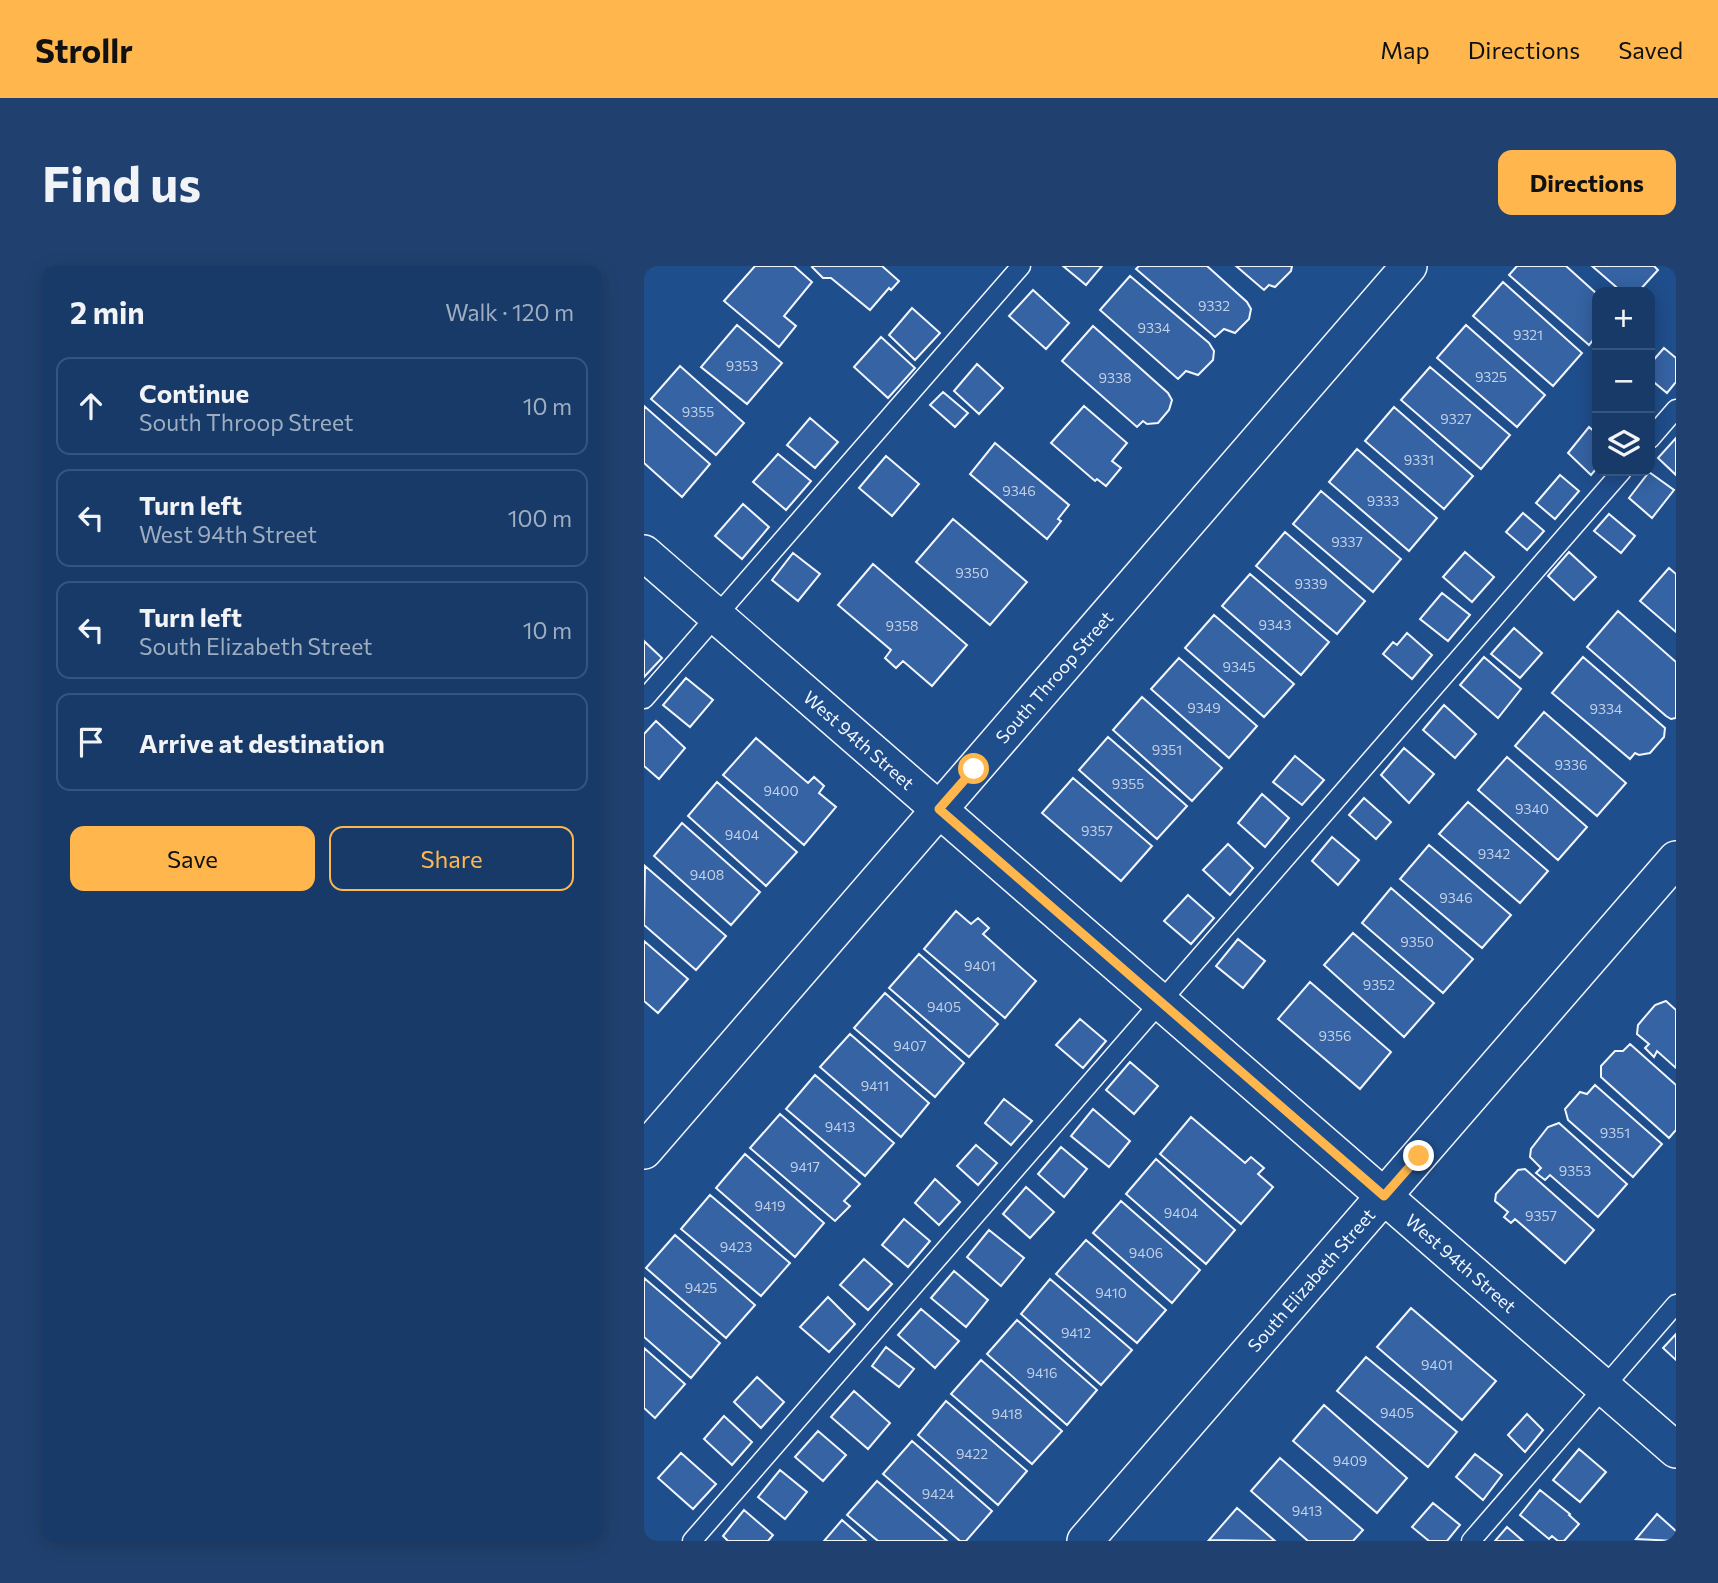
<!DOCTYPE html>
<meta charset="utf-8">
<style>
body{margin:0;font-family:Commissioner,sans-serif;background:#20416f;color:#f1f3f6}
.controls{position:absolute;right:21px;top:21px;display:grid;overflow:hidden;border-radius:14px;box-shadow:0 4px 18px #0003}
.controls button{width:63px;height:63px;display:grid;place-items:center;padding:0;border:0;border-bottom:2px solid #36547d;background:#173a69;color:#f1f3f6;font:35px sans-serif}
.stop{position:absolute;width:21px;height:21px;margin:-16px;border:5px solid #ffb74d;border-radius:50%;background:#fff}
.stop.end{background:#ffb74d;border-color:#fff;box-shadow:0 2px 7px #0008}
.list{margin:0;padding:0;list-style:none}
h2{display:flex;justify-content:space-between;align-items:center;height:91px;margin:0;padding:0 28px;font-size:30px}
h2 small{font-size:23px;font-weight:400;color:#9eadc0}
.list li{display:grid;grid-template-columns:46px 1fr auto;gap:21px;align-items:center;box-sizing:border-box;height:98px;margin:0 14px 14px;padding:0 14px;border:2px solid #36547d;border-radius:14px}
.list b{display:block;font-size:26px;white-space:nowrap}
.list p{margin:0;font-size:23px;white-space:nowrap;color:#9eadc0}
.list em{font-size:23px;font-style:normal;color:#9eadc0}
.actions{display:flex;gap:14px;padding:21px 28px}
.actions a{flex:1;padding:16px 0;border:2px solid #ffb74d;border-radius:14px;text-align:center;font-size:24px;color:#ffb74d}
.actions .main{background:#ffb74d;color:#111}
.icon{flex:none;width:38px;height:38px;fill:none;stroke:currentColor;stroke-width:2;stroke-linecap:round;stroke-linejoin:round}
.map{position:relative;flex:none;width:1032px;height:1275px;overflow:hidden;border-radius:14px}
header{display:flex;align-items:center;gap:42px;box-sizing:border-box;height:98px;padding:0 35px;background:#ffb74d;color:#111}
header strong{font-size:33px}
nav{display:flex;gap:38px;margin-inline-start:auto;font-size:24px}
.intro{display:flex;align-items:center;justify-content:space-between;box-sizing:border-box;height:168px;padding:0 42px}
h1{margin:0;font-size:49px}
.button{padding:18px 32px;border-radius:14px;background:#ffb74d;color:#111;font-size:24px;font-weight:700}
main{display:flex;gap:42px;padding:0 42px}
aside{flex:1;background:#173a69;border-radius:14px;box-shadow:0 4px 18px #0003}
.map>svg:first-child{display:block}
.building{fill:#3563a3;stroke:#f2f6ff;stroke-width:2}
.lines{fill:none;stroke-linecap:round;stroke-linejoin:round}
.lane-casing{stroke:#f2f6ff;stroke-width:21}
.street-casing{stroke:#f2f6ff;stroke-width:38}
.lane{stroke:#1f4e8c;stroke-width:18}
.street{stroke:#1f4e8c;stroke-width:35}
.route{stroke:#ffb74d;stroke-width:9}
.labels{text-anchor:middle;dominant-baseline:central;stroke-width:5;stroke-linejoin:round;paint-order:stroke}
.number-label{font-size:14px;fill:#c3d1e8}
.street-label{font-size:18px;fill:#f2f6ff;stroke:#1f4e8c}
</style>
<header>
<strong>Strollr</strong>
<nav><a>Map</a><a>Directions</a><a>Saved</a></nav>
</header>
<div class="intro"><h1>Find us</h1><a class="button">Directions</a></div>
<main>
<aside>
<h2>2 min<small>Walk · 120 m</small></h2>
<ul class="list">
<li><svg class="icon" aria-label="ahead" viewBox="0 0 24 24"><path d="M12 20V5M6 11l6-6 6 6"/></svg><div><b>Continue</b><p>South Throop Street</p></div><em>10 m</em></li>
<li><svg class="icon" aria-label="left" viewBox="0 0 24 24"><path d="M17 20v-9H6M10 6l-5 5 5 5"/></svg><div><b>Turn left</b><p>West 94th Street</p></div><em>100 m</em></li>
<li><svg class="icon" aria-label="left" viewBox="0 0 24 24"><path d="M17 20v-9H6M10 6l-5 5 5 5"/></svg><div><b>Turn left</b><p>South Elizabeth Street</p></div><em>10 m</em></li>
<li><svg class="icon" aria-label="arrive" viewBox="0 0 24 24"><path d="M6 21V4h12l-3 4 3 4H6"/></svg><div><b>Arrive at destination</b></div></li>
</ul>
<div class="actions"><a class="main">Save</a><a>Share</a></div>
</aside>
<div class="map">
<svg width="1032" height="1275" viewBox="0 0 1032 1275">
<rect width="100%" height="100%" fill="#1f4e8c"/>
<path class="building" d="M111,0H150L168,16L140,50L152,60L135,81L80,35Z
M169,0H238L255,15L247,24L245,22L226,44L187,12H179L168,1Z
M419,0H458L442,19Z
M495,0H563L603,36L607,43L605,53L591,67L580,63L571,71L492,3Z
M592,0H648L647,5L631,21L625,19L620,24Z
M873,0H922L953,28V69L945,79L865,9Z
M948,0H1010L1014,4L994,26H978Z
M486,10L565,77L570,85L569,94L554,109L542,105L534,113L456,44Z
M859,16L938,87L909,120L829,50Z
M389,24L425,57L402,83L365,50Z
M268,42L296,67L271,94L245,69Z
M93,59L138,97L103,138L57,101Z
M822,59L901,129L873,161L793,92Z
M449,60L524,127L528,134L525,144L514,157L503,158L499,155L493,161L418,95Z
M237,71L271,102L244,132L210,101Z
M1020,82L1032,92V116L1023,127L1006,113V98Z
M333,98L359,122L335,148L310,125Z
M36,100L100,157L72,189L7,133Z
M786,101L866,169L837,203L757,134Z
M299,126L324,147L311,161L286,139Z
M0,140L66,198L38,231L0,197Z
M440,140L483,177L468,195L477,202L462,220L453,213L451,215L407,177Z
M750,141L829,210L800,243L721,175Z
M166,152L194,176L171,202L143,179Z
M945,161L953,168V202L947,209L924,187Z
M1032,172V209L1014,192Z
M351,177L425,239L414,253L417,255L403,273L326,208Z
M713,183L793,252L765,285L685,216Z
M134,188L167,215L142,244L109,216Z
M242,190L275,218L248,250L215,222Z
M1005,206L1030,224L1008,252L985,232Z
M916,209L935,225L911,253L892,237Z
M677,225L757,293L729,326L649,258Z
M99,238L125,261L98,293L71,270Z
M879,247L900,265L883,284L862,266Z
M965,248L991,270L977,287L950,265Z
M309,253L383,316L346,359L272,296Z
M641,266L721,335L693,368L612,300Z
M821,286L850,311L828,336L799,311Z
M925,286L952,311L930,334L904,310Z
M149,287L176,308L154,335L128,314Z
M229,298L323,379L288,420L259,395L252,402L241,392L247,384L194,339Z
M1025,302L1032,308V366L996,335Z
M606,308L685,376L657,409L578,340Z
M798,327L826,349L804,375L776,353Z
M974,345L1032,396V452L1027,453L1022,450L943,381Z
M570,349L650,418L620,451L541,382Z
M870,362L898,387L876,412L847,388Z
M763,367L788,389L768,413L739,388L749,376L753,379Z
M0,375L18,392L0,411Z
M840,391L877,423L854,452L816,419Z
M939,391L1021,462L1020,471L1006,487L995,489L991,487L986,493L908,427Z
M535,392L613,460L585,492L507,423Z
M42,412L69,434L46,461L19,439Z
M498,431L578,502L548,535L469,464Z
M800,439L832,468L811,492L779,464Z
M900,446L982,517L953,550L871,480Z
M12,455L41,482L15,513L0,500V468Z
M464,471L543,540L513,573L435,504Z
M112,472L164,517L170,511L180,520L175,527L192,541L160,579L79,509Z
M760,482L790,508L765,537L737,509Z
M651,490L680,514L658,539L629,516Z
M863,491L943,561L914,594L834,524Z
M429,512L508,580L477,615L398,547Z
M73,516L153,586L122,620L44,550Z
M618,528L645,552L621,581L594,557Z
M720,532L747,556L732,573L705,549Z
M824,536L904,605L876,637L795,568Z
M38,557L116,626L87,659L10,590Z
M688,571L715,594L694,619L668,595Z
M584,578L609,602L586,629L559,604Z
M785,579L867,649L838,682L756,613Z
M1,600L82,670L52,704L0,659Z
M747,622L829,693L799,727L718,657Z
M544,629L570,652L547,678L520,655Z
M312,645L327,658L334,652L345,662L339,668L392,715L361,752L280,683Z
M709,667L790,737L760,771L680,699Z
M594,673L621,695L599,722L572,700Z
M0,675L44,713L14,747L0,735Z
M275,688L354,758L325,791L245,722Z
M666,716L747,786L716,823L634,753Z
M241,727L320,797L291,831L210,762Z
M1022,735L1032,744V802L1013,785L1010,791L1001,782L1005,778L993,768L994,759L1011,739Z
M436,753L462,775L439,802L412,779Z
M206,768L285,837L257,871L176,801Z
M986,778L1032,819V864L1025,872L957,811V800L971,785H979Z
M486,796L514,820L490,848L462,824Z
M171,809L250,877L221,910L142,843Z
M951,819L1018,878L989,911L924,854L921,843L936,826L943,828Z
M360,833L388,855L367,879L341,857Z
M449,843L486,875L465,901L427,870Z
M136,848L216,918L200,935L206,940L191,955L106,882Z
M547,851L601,897L607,891L620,902L614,908L629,921L597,958L516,888Z
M915,857L983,918L954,951L906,909L901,914L892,907L897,902L886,891L887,883L904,861Z
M332,879L353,897L334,919L313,900Z
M417,881L443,903L420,931L394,908Z
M101,888L180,957L151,991L72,922Z
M512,893L591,964L562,998L482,928Z
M881,903L950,964L921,997L871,953L867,957L860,951L864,946L851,935L852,928L874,904Z
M291,913L316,936L295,959L271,937Z
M382,921L410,946L386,972L359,948Z
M66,929L146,997L117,1030L37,963Z
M477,935L556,1004L528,1037L449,967Z
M260,953L286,975L264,1001L238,979Z
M345,964L380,992L357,1020L323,991Z
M31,969L111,1039L82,1072L2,1002Z
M442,974L522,1044L493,1077L412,1008Z
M220,993L248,1018L224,1044L196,1019Z
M310,1005L344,1034L322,1061L287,1032Z
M0,1012L76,1077L47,1112L0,1071Z
M406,1013L488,1084L457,1119L377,1048Z
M184,1031L211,1058L185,1086L156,1061Z
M767,1042L852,1115L818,1154L733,1081Z
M277,1043L315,1075L291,1102L254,1069Z
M373,1054L453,1124L423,1159L343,1088Z
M1032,1068V1094L1019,1082Z
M242,1081L270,1103L255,1121L228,1100Z
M0,1082L41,1118L11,1152L0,1142Z
M722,1091L813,1166L784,1201L693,1125Z
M337,1094L418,1165L388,1198L307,1128Z
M113,1111L140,1136L117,1162L90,1136Z
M210,1125L246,1157L224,1183L187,1151Z
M302,1135L383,1205L354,1239L274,1169Z
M680,1139L763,1212L733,1247L649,1175Z
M883,1148L899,1164L881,1186L864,1169Z
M80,1150L108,1176L88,1199L60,1173Z
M174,1165L202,1189L179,1215L151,1191Z
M268,1175L348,1245L322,1275H316L239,1208Z
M935,1183L962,1206L936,1236L909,1214Z
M37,1187L72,1218L49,1243L14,1212Z
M831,1188L858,1209L839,1234L812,1211Z
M636,1192L719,1264L709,1275H664L607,1225Z
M136,1204L163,1226L141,1253L114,1231Z
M233,1215L303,1275H234L203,1249Z
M896,1224L926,1248L925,1249L935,1258L920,1275H914L908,1270L905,1273L876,1249Z
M789,1237L816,1259L803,1275H785L768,1261Z
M593,1242L631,1275L565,1274Z
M100,1244L129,1269L124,1275H84L79,1270Z
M1013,1248L1032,1265V1275L992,1273Z
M198,1254L222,1275H180Z
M863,1261L879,1275H851Z"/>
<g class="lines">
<g class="lane-casing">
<path id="lane" d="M1006,173L1032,143
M0,433L377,0
M48,1275L978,205
M827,1275L1032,1038"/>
</g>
<g class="street-casing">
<path id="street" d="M0,287L1032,1184
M0,885L765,0
M441,1275L1032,593"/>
</g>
<use href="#lane" class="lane"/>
<use href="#street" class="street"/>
</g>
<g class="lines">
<path class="route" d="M330,503L295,543L740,930L775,890"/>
</g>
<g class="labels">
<g class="number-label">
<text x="570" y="39">9332</text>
<text x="510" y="61">9334</text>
<text x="884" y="68">9321</text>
<text x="98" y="99">9353</text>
<text x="847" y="110">9325</text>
<text x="471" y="111">9338</text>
<text x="54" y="145">9355</text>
<text x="812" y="152">9327</text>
<text x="775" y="193">9331</text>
<text x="375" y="224">9346</text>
<text x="739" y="234">9333</text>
<text x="703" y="275">9337</text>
<text x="328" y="306">9350</text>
<text x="667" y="317">9339</text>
<text x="631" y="358">9343</text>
<text x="258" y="359">9358</text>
<text x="595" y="400">9345</text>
<text x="560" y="441">9349</text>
<text x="962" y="442">9334</text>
<text x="523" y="483">9351</text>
<text x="927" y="498">9336</text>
<text x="484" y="517">9355</text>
<text x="137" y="524">9400</text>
<text x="888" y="542">9340</text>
<text x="453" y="564">9357</text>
<text x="98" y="568">9404</text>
<text x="850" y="587">9342</text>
<text x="63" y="608">9408</text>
<text x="812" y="631">9346</text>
<text x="773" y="675">9350</text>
<text x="336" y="699">9401</text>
<text x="735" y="718">9352</text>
<text x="300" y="740">9405</text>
<text x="691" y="769">9356</text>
<text x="266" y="779">9407</text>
<text x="231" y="819">9411</text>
<text x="196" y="860">9413</text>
<text x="971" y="866">9351</text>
<text x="161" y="900">9417</text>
<text x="931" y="904">9353</text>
<text x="126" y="939">9419</text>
<text x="537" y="946">9404</text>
<text x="897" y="949">9357</text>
<text x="92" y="980">9423</text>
<text x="502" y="986">9406</text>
<text x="57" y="1021">9425</text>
<text x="467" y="1026">9410</text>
<text x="432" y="1066">9412</text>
<text x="793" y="1098">9401</text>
<text x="398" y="1106">9416</text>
<text x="753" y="1146">9405</text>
<text x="363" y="1147">9418</text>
<text x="328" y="1187">9422</text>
<text x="706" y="1194">9409</text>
<text x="294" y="1227">9424</text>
<text x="663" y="1244">9413</text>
</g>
<g class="street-label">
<text transform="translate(410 411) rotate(-49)">South Throop Street</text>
<text transform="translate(215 474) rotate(41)">West 94th Street</text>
<text transform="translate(817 997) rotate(41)">West 94th Street</text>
<text transform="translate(667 1014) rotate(-49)">South Elizabeth Street</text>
</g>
</g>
</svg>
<div class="controls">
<button>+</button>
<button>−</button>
<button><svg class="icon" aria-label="layers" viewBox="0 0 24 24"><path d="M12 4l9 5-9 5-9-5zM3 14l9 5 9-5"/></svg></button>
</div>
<div class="stop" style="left:330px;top:503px"></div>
<div class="stop end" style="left:775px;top:890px"></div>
</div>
</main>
